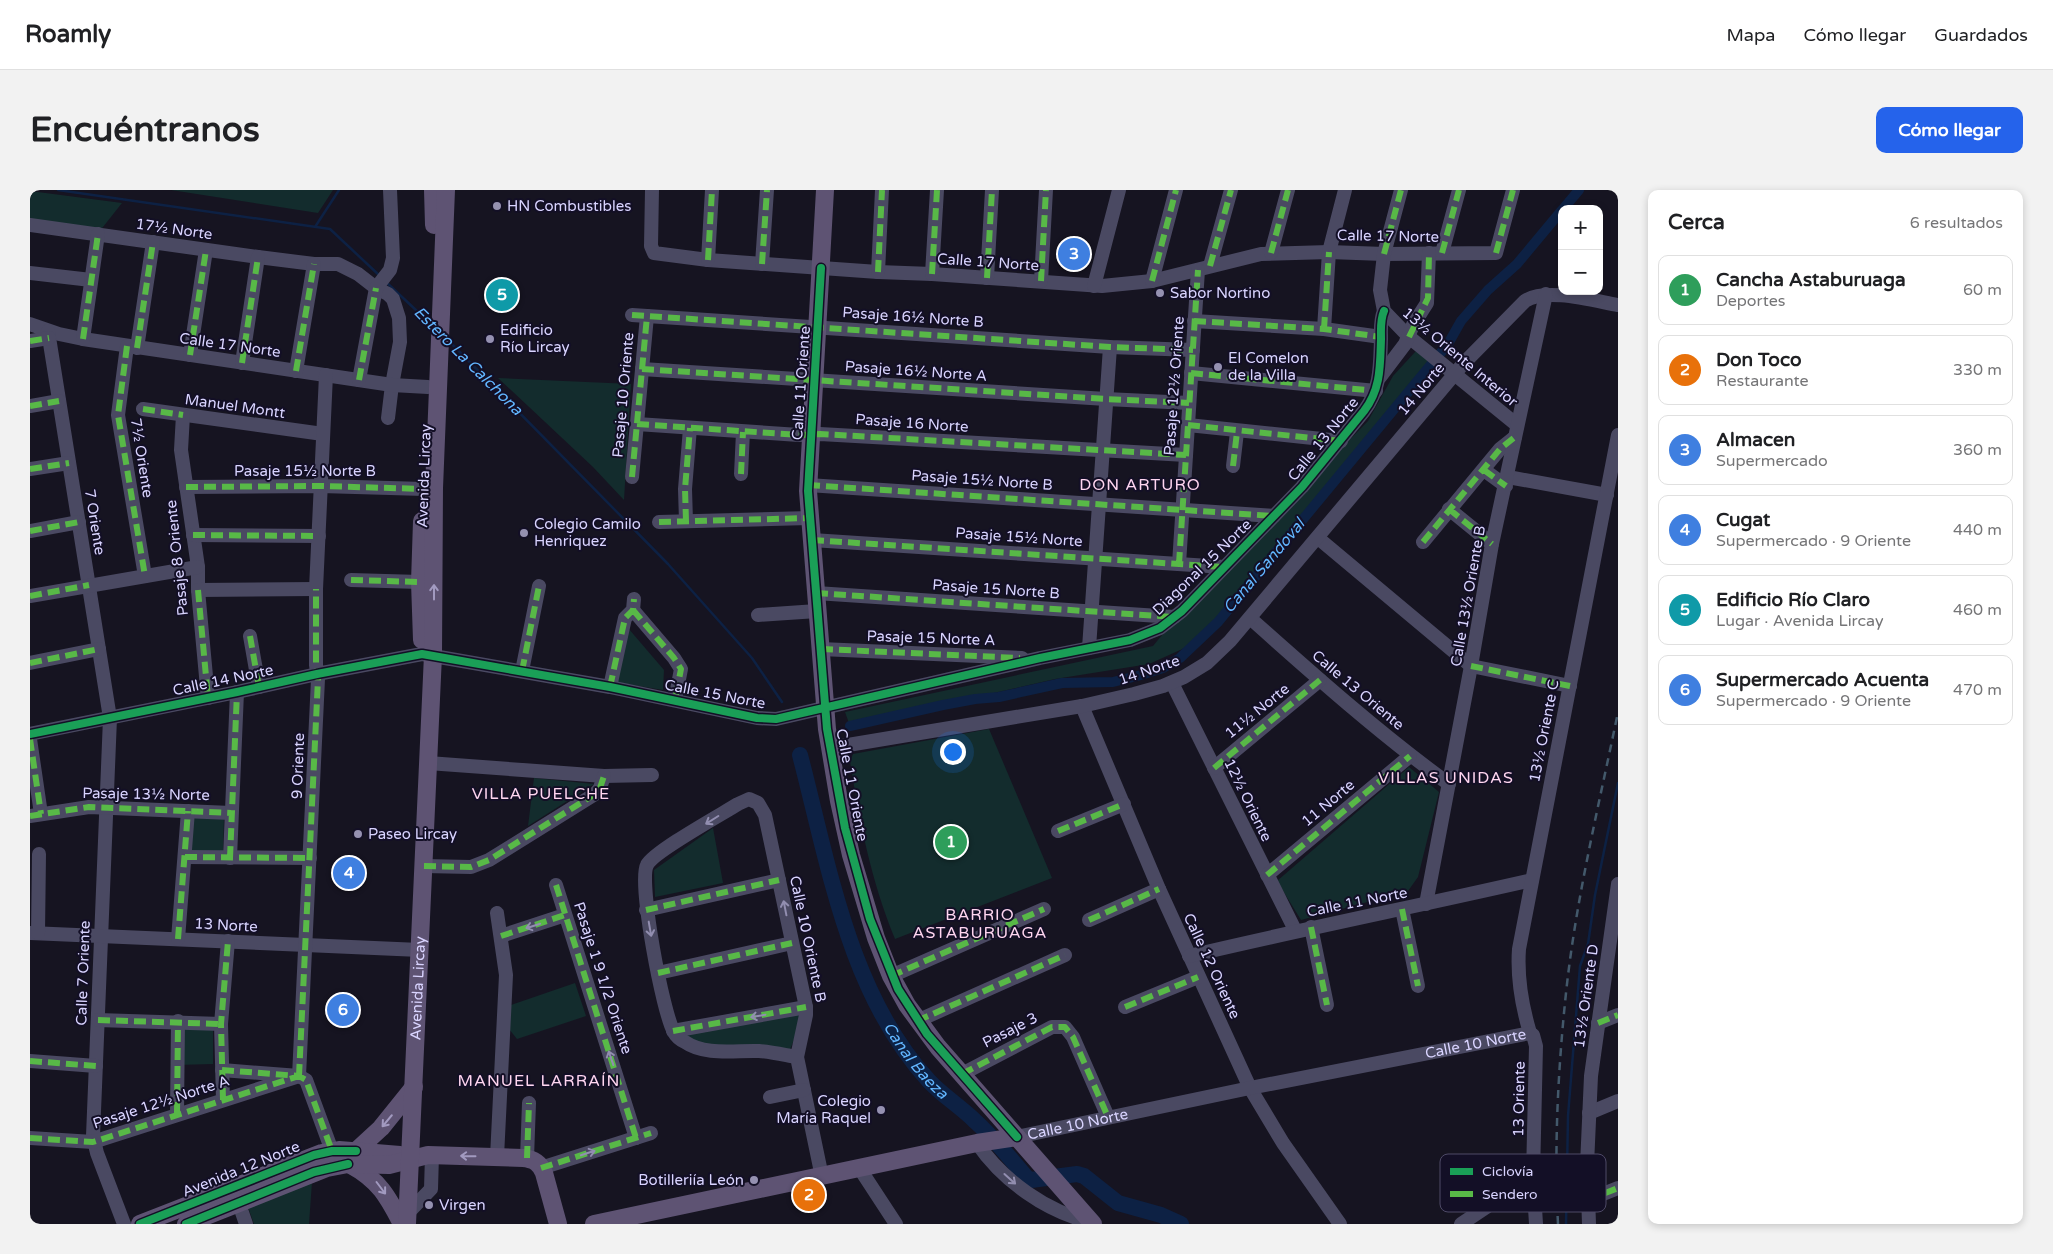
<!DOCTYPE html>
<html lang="es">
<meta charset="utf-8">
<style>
body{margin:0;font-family:"Varela Round",sans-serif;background:#f2f2f2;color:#202124}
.controls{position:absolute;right:15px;top:15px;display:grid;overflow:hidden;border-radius:10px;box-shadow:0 2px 8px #0003}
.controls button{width:45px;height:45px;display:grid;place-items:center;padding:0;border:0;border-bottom:1px solid #e0e0e0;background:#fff;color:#202124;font:25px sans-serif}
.you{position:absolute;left:922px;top:561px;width:18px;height:18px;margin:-12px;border:4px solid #fff;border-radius:50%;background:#1a73e8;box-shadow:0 0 0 8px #1a73e833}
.badge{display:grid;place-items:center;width:32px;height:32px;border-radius:50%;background:#2563eb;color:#fff;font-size:16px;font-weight:700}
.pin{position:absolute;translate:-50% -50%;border:2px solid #fff;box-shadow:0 1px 5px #0006}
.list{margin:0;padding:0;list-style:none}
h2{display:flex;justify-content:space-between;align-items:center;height:65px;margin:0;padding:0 20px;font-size:21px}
h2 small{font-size:16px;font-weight:400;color:#757577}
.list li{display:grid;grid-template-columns:32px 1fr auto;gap:15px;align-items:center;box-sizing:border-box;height:70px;margin:0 10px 10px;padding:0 10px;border:1px solid #e0e0e0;border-radius:10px}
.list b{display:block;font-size:19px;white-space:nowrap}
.list p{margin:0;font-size:16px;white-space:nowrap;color:#757577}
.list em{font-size:16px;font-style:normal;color:#757577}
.map{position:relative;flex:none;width:1588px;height:1034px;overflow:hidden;border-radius:10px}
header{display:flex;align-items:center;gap:30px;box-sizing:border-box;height:70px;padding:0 25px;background:#fff;border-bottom:1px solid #e0e0e0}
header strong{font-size:24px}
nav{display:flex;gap:28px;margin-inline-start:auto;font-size:18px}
.intro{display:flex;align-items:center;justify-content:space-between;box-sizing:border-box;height:120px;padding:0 30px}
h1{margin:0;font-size:35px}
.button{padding:12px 22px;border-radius:10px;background:#2563eb;color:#fff;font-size:18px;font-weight:700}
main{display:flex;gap:30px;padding:0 30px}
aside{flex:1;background:#fff;border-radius:10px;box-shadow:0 2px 8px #0003}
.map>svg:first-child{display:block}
.green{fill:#132c2d}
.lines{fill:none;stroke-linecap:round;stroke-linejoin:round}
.stream{stroke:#0d2144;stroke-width:2.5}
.canal{stroke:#0d2144;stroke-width:10}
.river{stroke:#0d2144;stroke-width:16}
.minor{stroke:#4a4962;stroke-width:14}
.major{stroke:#5e5373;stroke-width:18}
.rail{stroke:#43596b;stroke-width:2.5;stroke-dasharray:8 6;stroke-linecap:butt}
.quiet{stroke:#58b947;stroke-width:6;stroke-dasharray:12 6;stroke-linecap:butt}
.cycleway-casing{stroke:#130f26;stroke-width:11}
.cycleway{stroke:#1a9f57;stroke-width:8}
.oneway{stroke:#a29ac0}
.oneway2{stroke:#928eb0}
.poi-dot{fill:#9591b1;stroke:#130f26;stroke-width:2}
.labels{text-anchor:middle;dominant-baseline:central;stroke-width:4;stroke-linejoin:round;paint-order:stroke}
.poi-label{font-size:15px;fill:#d9d4ff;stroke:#130f26;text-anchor:start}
.street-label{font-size:15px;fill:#d9d4ff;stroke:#130f26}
.water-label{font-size:16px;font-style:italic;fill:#62b6ff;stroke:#130f26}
.neighbourhood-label{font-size:16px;letter-spacing:1px;fill:#ffd6f0;stroke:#130f26}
.key{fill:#130f26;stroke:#4e4a67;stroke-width:1}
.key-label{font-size:14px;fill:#d9d4ff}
</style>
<header>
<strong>Roamly</strong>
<nav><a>Mapa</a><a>Cómo llegar</a><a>Guardados</a></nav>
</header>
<div class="intro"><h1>Encuéntranos</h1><a class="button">Cómo llegar</a></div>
<main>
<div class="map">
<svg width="1588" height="1034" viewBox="0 0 1588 1034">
<rect width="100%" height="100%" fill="#161421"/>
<path class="green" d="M141,0H303L288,23Z
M0,1L92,13L69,42L0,31Z
M1386,161L1402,174L1168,452L1119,474L1025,489L820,536L815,522L1123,456L1155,417L1338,231L1363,186Z
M468,188L601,194L594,310L563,277Z
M598,438L634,480L633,500L584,492Z
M959,539L1022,688L865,749C841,690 830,634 820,571L823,564Z
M1379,577L1409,602L1388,687L1378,701L1271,730L1247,691Z
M504,588L564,594L498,636Z
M157,625L194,626L193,663L154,662Z
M683,638L693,693L625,707L624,680Z
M545,793L556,826L487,849L479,839L481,815Z
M770,816L772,830L759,862L676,857L648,842Z
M147,835L183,836V874L146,875Z
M282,992L279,1034H224L218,1017Z"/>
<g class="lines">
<path class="stream" d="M28,0L300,39L350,86
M285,37L309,0
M356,92L403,136
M416,148L638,374L722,468L752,512
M1536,1034L1538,926L1550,776L1558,754L1565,705L1588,593"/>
<path class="canal" d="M1533,19L1549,0
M820,536L913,515L945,509L969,507L1032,493L1083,492L1111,485L1133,478L1150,468L1188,432L1418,154L1431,131L1458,100L1487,74L1532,20"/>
<path class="river" id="s1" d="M770,565C799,676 819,804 899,891C913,906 931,917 945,931C964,948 980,968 996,987L1001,990L1047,984L1054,986L1088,1013L1131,1025L1151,1034"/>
<g class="minor">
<path d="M622,0L621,56L624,63L678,70L848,82L902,84L1072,96L1122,91L1231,64L1299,62L1354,64L1466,63L1483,0"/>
<path d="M1371,0L1354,64L1350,100L1354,121L1379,147L1487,235"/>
<path d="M0,35L228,67L284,74H308L328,84L346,98L358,104L363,109L369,128L370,152L362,195L358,228"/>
<path d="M1241,63L1258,0"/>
<path d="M1412,63L1429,0"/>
<path d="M678,70L682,0"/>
<path d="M732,74L737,0"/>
<path d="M1180,76L1201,0"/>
<path d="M848,82L852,0"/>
<path d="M0,83L61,90"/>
<path d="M902,84L907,0"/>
<path d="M957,88L962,0"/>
<path d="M1011,91L1016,0"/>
<path d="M1122,91L1146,0"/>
<path d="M1064,96L1089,0"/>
<path d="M602,125L1080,157L1163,160"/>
<path d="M1164,131L1294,139L1351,147"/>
<path d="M0,134L29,144L53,149L362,195L398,197"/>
<path d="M1294,139L1299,62L1315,0"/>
<path d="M18,141L80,528L63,946L67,963L94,1034"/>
<path d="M53,149L68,44"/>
<path d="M0,151L19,148"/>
<path d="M97,156L88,225L115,386"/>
<path d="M107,158L123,52"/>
<path d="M160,165L176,60"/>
<path d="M212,173L228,67"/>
<path d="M612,179L1076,209L1159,213"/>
<path d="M266,181L284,74"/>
<path d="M1161,183L1346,201"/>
<path d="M1350,187L1375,154L1383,135L1397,113L1399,63"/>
<path d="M329,190L346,98L360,80L363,68L360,0"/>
<path d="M0,216L29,211"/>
<path d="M113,219L293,244"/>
<path d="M153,225L151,260L168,377V400L178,508"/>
<path d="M607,234L769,245L790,244L1156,265"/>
<path d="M1158,235L1311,251"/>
<path d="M1203,276L1207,242"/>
<path d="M0,279L39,273"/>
<path d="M1454,280L1476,296"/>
<path d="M711,284L713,242"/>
<path d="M602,287L617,126"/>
<path d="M1478,287L1577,305"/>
<path d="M778,295L1244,326"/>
<path d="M156,297L291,296L394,299"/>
<path d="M1419,319L1462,354"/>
<path d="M656,331L655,299L660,238"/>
<path d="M629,332L780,328"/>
<path d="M0,341L49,332"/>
<path d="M163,345L289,346"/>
<path d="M1288,348L1441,476L1540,496"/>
<path d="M782,350L1194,377"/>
<path d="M1393,352L1470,259L1485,247"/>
<path d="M1149,374L1168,80"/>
<path d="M321,390L390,392"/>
<path d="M168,400L286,399"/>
<path d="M786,403L1144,427"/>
<path d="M0,406L168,377"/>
<path d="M603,420L644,468L651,479L645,510"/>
<path d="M728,425L787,421"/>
<path d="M1220,428C1284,485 1349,543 1419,594"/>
<path d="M220,446L229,497"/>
<path d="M1059,458L1080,157"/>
<path d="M791,459L992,468"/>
<path d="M0,473L69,459"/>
<path d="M492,481L509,396"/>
<path d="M1142,493L1265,740"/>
<path d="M580,497L595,428L603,420L604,409"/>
<path d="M1052,516L1129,699L1220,898L1253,953L1310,1034"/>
<path d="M0,544L207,502L287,484L392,464L580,497L727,528L746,529L1010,468L1100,450L1130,438L1152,421L1272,297L1334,221C1351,199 1350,176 1351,149C1351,139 1350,130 1354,121"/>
<path d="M0,549L11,624"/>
<path d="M800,558L1052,516L1104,504L1133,496L1154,487L1177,473L1200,451L1433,174L1495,111C1515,97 1565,111 1588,115"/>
<path d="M398,573L574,586L622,585"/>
<path d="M1184,578L1290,490"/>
<path d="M0,626L59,617L201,623"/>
<path d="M1028,641L1094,614"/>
<path d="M155,667L280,668"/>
<path d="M200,668L207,502"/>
<path d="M394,676L441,677L459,670L565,604L570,598L574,586"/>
<path d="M1237,685L1380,566"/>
<path d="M526,695L606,948"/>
<path d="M1396,714L1441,476L1462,354L1516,104"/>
<path d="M1372,719L1388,796"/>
<path d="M616,720L749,690"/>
<path d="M1059,730L1129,699"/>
<path d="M1281,737L1297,815"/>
<path d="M0,743L390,760"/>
<path d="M8,743L9,664"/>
<path d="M471,746L535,725"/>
<path d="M148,749L158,621"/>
<path d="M1159,766C1273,739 1388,716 1502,690"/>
<path d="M628,783L762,753"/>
<path d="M861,786L1014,719"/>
<path d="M1095,817L1168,787"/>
<path d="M68,830L191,834"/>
<path d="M887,831L1035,765"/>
<path d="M1568,833L1588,825"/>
<path d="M643,841L776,817"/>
<path d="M1500,843C1492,816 1487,787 1489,759L1588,245"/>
<path d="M767,867C755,865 742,862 729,861C706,860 675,866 655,852C651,850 646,846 644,842C633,824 608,692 617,675C623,662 692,624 708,614L719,609L728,613L735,625L776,817V825L767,867L792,987"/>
<path d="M0,871L66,876"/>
<path d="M192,880L269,886L276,890L302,961"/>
<path d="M932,884L1022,837H1035L1043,847L1078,927"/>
<path d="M269,886L288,489L286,475V399L296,185"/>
<path d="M740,907L774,900"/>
<path d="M193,910L191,834L198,751"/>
<path d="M1559,923L1588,911"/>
<path d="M147,924L148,831"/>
<path id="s2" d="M987,947L1220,898L1500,843L1503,845L1506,856L1503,986L1506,1034"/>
<path d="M0,948L63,952L269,886"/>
<path d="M947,953C973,991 1017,1022 1061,1032"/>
<path d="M467,967L476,785L467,723"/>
<path d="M497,968L499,913"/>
<path d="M511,978L621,943"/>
<path d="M830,979L866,1034"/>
<path d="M206,1005L216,1034"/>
<path d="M1558,1010L1588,998"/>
<path d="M378,1023L401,999L402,965"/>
<path d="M1431,1034L1503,986"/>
<path d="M1559,1034L1557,975L1561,886L1588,694"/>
</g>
<g class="major">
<path d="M403,0L404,35"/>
<path d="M795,0L778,301L797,539L809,611L821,665L846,748L861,786L877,815L908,857L1063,1034"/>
<path d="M392,450L390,392L392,331"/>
<path d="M326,961L351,938L384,897"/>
<path d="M321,975C349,990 358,1007 372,1034"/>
<path d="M110,1034L292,963L309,960L370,965"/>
<path d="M156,1034L297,978L318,974L359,975L398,965L493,968C504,969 510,973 514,983L528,1034"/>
<path id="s3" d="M377,1034L403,465L404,298L416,0"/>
<path d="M564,1034L947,953L987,947"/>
</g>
<path class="rail" d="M1528,1034C1524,957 1528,879 1536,803C1546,708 1569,615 1588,522"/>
<path class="quiet" d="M1241,63L1258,0
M1412,63L1429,0
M1466,63L1483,0
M1354,64L1371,0
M678,70L682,0
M732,74L737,0
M1180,76L1201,0
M848,82L852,0
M902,84L907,0
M957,88L962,0
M1011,91L1016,0
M1122,91L1146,0
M602,125L1080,157L1163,160
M1164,131L1294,139L1351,147
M1294,139L1299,62
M1379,147L1398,108L1399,63
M53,149L68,44
M0,151L19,148
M97,156L88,225L115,386
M107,158L123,52
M160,165L176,60
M212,173L228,67
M612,179L1076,209L1159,213
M266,181L284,74
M1161,183L1346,201
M329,190L346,98
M0,216L29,211
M113,219L153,225
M607,234L769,245L790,244L1156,265
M1158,235L1311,251
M1203,276L1207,242
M0,279L39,273
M1454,280L1476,296
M711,284L713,242
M602,287L617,126
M778,295L1244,326
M156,297L291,296L394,299
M1419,319L1462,354
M656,331L655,299L660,238
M629,332L780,328
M0,341L49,332
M163,345L289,346
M782,350L1194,377
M1393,352L1470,259L1485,247
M1149,374L1168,80
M321,390L390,392
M168,400L178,508
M786,403L1144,427
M0,406L59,395
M603,420L644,468L651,479L645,510
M220,446L229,497
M791,459L990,468
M0,473L69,459
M1441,476L1540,496
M492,481L509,396
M580,497L595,428L603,420L604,409
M0,549L11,624
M1184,578L1290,490
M0,626L59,617L201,623
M1028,641L1094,614
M155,667L280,668
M200,668L207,502
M394,676L441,677L459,670L565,604L570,598L574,586
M1237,685L1380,566
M526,695L606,948
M1372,719L1388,796
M616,720L749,690
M1059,730L1129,699
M1281,737L1297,815
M471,746L535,725
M148,749L158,621
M628,783L762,753
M861,786L1014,719
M1095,817L1168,787
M68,830L191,834
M887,831L1035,765
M1568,833L1588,825
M643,841L776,817
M0,871L66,876
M192,880L269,886L276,890L302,961
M932,884L1022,837H1035L1043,847L1078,927
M269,886L288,489L286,475V399
M193,910L191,834L198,751
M147,924L148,831
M0,948L63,952L269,886
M497,968L499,913
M511,978L621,943
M1558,1010L1588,998"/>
<g class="cycleway-casing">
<path id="cycleway" d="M791,78L778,301L797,539L815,638L840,729L868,799L897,844L987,947
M0,544L207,502L287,484L392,464L580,497L727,528L746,529L1010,468L1100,450L1130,438L1152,421L1272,297L1334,221C1351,199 1350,176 1351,149C1351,139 1350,130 1354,121
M110,1034L284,965L302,961H326
M156,1034L284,982L318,974"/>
</g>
<use href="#cycleway" class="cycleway"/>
</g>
<defs><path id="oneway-shaft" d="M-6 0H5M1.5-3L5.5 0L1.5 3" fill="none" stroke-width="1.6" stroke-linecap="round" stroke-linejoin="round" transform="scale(1.25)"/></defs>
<g class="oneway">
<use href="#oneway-shaft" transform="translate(404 402) rotate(-90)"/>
<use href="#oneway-shaft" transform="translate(357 931) rotate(130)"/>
<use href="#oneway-shaft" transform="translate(438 966) rotate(-179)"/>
<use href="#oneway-shaft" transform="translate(351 998) rotate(53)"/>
</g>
<g class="oneway2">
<use href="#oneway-shaft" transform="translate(682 630) rotate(148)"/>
<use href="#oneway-shaft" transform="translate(755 718) rotate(-101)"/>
<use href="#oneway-shaft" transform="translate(503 736) rotate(162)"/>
<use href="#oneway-shaft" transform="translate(620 739) rotate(80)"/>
<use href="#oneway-shaft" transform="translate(728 826) rotate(170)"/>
<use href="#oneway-shaft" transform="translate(581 868) rotate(-109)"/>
<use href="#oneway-shaft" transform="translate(558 963) rotate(-18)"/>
<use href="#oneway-shaft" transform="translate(980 989) rotate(42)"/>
</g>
<g class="poi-dot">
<circle cx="467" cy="16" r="5"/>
<circle cx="1130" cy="103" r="5"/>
<circle cx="460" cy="149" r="5"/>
<circle cx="1188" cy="177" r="5"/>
<circle cx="494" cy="343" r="5"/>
<circle cx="328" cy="644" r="5"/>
<circle cx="851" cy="920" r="5"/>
<circle cx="724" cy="990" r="5"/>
<circle cx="399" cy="1015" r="5"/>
</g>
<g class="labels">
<g class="poi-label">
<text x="477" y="16">HN Combustibles</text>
<text x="1140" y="103">Sabor Nortino</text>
<text x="470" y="140">Edificio<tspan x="470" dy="17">Río Lircay</tspan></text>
<text x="1198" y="168">El Comelon<tspan x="1198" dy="17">de la Villa</tspan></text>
<text x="504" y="334">Colegio Camilo<tspan x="504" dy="17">Henriquez</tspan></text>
<text x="338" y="644">Paseo Lircay</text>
<text x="841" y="911" text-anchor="end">Colegio<tspan x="841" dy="17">María Raquel</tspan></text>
<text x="714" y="990" text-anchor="end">Botilleriía León</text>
<text x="409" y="1015">Virgen</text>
</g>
<g class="street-label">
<text transform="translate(144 39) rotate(8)">17½ Norte</text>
<text transform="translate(1358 46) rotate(1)">Calle 17 Norte</text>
<text transform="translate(958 72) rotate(4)">Calle 17 Norte</text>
<text transform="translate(883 127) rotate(4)">Pasaje 16½ Norte B</text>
<text transform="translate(200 155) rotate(8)">Calle 17 Norte</text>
<text transform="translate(1430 167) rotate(40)">13½ Oriente Interior</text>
<text transform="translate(886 181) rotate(4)">Pasaje 16½ Norte A</text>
<text transform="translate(771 193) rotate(-86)">Calle 11 Oriente</text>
<text transform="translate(1144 196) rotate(-86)">Pasaje 12½ Oriente</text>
<text transform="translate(1391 199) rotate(-50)">14 Norte</text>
<text transform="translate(593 205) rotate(-85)">Pasaje 10 Oriente</text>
<text transform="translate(205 216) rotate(8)">Manuel Montt</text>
<text transform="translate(882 233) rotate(4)">Pasaje 16 Norte</text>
<text transform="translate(1293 249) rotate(-51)">Calle 13 Norte</text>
<text transform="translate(112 268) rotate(81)">7½ Oriente</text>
<text x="275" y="281">Pasaje 15½ Norte B</text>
<text transform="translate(394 286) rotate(-88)">Avenida Lircay</text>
<text transform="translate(952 290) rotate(4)">Pasaje 15½ Norte B</text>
<text transform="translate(65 332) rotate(81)">7 Oriente</text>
<text transform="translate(989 347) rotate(4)">Pasaje 15½ Norte</text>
<text transform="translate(147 368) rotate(-96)">Pasaje 8 Oriente</text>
<text transform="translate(1172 377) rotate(-44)">Diagonal 15 Norte</text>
<text transform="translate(966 399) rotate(4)">Pasaje 15 Norte B</text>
<text transform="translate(1438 406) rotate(-80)">Calle 13½ Oriente B</text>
<text transform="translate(901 448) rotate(2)">Pasaje 15 Norte A</text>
<text transform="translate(1119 480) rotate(-19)">14 Norte</text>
<text transform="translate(193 490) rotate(-12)">Calle 14 Norte</text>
<text transform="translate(1328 500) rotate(40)">Calle 13 Oriente</text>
<text transform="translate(685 504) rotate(11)">Calle 15 Norte</text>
<text transform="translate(1227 521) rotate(-39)">11½ Norte</text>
<text transform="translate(1514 541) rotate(-79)">13½ Oriente C</text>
<text transform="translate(268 576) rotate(-88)">9 Oriente</text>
<text transform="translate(822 595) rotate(79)">Calle 11 Oriente</text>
<text transform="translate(116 604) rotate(1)">Pasaje 13½ Norte</text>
<text transform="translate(1218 610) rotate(64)">12½ Oriente</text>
<text transform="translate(1298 613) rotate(-40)">11 Norte</text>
<text transform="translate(1327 712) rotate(-11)">Calle 11 Norte</text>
<text transform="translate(196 735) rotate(3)">13 Norte</text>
<text transform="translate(778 749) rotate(78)">Calle 10 Oriente B</text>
<text transform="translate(1182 776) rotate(65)">Calle 12 Oriente</text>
<text transform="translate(53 783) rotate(-88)">Calle 7 Oriente</text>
<text transform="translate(573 788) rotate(72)">Pasaje 1 9 1/2 Oriente</text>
<text stroke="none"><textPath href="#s3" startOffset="236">Avenida Lircay</textPath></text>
<text transform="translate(1556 806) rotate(-82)">13½ Oriente D</text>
<text transform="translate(980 840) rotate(-27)">Pasaje 3</text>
<text stroke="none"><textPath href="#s2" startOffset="468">Calle 10 Norte</textPath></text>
<text transform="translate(1489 909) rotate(-89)">13 Oriente</text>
<text transform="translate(131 912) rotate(-18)">Pasaje 12½ Norte A</text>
<text stroke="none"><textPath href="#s2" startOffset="62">Calle 10 Norte</textPath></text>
<text transform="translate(211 979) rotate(-22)">Avenida 12 Norte</text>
</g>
<g class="water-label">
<text transform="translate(438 171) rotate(45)">Estero La Calchona</text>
<text transform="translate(1234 376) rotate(-50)">Canal Sandoval</text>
<text stroke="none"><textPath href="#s1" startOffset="330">Canal Baeza</textPath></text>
</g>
<g class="neighbourhood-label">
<text x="1110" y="295">DON ARTURO</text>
<text x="1416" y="588">VILLAS UNIDAS</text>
<text x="511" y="604">VILLA PUELCHE</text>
<text x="950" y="725">BARRIO<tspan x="950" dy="18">ASTABURUAGA</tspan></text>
<text x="509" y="891">MANUEL LARRAÍN</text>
</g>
</g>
<rect x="1410" y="964" width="166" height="58" rx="8" class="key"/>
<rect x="1420" y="978" width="23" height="7" fill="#1a9f57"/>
<rect x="1420" y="1001" width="23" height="6" fill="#58b947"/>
<g class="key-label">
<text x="1452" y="986">Ciclovía</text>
<text x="1452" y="1009">Sendero</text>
</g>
</svg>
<div class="controls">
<button>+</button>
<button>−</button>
</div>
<div class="you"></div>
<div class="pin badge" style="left:921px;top:652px;background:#2e9e5b">1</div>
<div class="pin badge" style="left:779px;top:1005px;background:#e8710a">2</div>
<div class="pin badge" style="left:1044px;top:64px;background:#3f7fe0">3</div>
<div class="pin badge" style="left:319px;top:683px;background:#3f7fe0">4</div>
<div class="pin badge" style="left:472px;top:105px;background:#0f9aa8">5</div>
<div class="pin badge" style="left:313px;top:820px;background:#3f7fe0">6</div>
</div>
<aside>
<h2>Cerca<small>6 resultados</small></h2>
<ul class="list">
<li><span class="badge" style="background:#2e9e5b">1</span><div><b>Cancha Astaburuaga</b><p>Deportes</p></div><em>60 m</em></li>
<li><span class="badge" style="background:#e8710a">2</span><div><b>Don Toco</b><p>Restaurante</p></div><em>330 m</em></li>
<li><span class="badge" style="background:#3f7fe0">3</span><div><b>Almacen</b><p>Supermercado</p></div><em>360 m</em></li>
<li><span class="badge" style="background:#3f7fe0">4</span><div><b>Cugat</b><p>Supermercado · 9 Oriente</p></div><em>440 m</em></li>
<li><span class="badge" style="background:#0f9aa8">5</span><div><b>Edificio Río Claro</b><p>Lugar · Avenida Lircay</p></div><em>460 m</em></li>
<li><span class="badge" style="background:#3f7fe0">6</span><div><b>Supermercado Acuenta</b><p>Supermercado · 9 Oriente</p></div><em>470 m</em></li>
</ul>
</aside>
</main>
